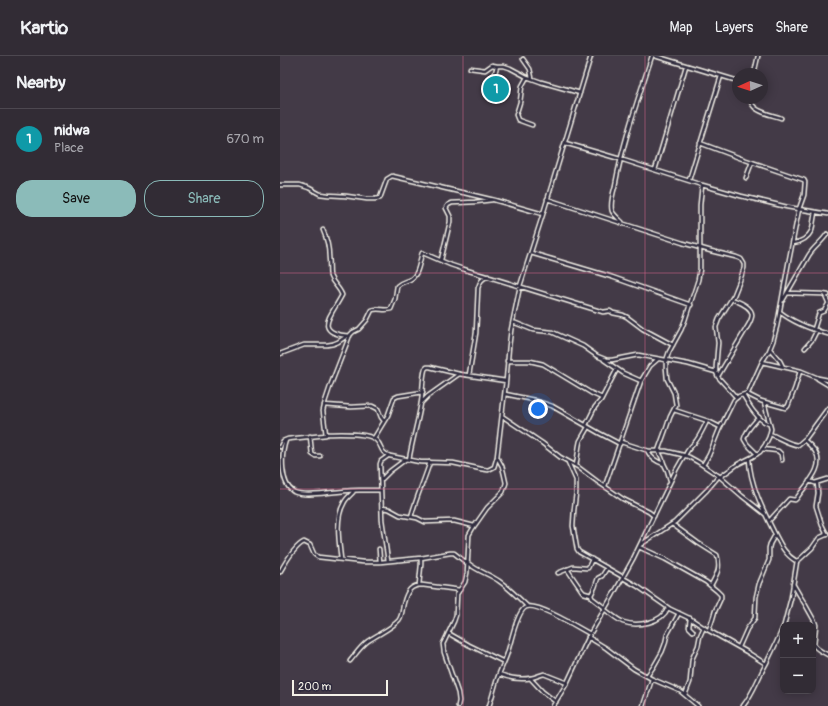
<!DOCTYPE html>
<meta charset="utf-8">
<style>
body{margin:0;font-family:Pangolin,sans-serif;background:#3a343d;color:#f1f3f6}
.controls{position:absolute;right:12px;bottom:12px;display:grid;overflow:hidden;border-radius:8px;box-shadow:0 2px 10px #0003}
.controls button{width:36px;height:36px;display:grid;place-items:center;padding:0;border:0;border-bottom:1px solid #4d4850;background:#322c35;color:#f1f3f6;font:20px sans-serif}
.compass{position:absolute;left:452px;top:12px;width:36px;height:36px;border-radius:50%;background:#322c35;box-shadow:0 2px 10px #0003;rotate:267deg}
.scale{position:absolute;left:12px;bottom:10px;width:96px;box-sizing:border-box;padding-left:4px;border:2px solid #f4f1e8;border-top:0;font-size:11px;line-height:14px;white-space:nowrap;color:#f4f1e8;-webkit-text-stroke:3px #2f2a3d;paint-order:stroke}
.you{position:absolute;left:258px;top:353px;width:14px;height:14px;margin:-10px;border:3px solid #fff;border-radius:50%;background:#1a73e8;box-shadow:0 0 0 6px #1a73e833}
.badge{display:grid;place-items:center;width:26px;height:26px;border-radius:50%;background:#8bbbb9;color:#fff;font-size:13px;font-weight:700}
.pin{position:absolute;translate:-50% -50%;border:2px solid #fff;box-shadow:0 1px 4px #0006}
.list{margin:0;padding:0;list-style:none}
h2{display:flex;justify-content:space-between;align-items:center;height:52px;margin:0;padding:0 16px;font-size:17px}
h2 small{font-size:13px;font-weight:400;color:#a8a7ad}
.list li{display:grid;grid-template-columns:26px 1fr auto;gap:12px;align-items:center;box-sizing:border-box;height:60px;padding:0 16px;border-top:1px solid #4d4850}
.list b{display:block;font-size:15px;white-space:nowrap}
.list p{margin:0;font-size:13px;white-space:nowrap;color:#a8a7ad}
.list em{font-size:13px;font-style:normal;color:#a8a7ad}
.actions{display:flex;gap:8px;padding:12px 16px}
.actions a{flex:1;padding:9px 0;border:1px solid #8bbbb9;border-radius:16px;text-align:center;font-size:14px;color:#8bbbb9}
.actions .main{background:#8bbbb9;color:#111}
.map{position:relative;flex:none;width:548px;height:650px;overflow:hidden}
header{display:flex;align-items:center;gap:24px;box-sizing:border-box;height:56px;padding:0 20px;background:#322c35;border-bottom:1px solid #4d4850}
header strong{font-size:19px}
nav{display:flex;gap:22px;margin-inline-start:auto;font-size:14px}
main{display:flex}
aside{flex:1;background:#322c35}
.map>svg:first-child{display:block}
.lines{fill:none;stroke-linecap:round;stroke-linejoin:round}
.street-casing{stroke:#f4f1e8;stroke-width:5.5}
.street{stroke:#2f2a3d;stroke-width:2.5}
.grid{fill:none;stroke:#d4648c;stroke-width:1;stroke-opacity:0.55}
</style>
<header>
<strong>Kartio</strong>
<nav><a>Map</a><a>Layers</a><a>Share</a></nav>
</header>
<main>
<aside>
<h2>Nearby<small></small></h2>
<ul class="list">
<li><span class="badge" style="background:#0f9aa8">1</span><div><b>nidwa</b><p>Place</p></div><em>670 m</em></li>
</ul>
<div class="actions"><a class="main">Save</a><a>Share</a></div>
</aside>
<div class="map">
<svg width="548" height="650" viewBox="0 0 548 650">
<rect width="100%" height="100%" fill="#433a47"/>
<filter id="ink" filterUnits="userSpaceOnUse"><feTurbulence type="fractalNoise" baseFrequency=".025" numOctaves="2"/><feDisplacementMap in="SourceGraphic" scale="8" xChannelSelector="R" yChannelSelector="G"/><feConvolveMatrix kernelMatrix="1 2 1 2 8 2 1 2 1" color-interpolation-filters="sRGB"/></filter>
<g filter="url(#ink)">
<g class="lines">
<g class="street-casing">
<path id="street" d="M375,0L458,25
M243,3L250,13L252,22
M190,12L205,14L212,9L217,10
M474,18L478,0
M247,21L242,30L240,46L236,59L238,64L252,69
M215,24V17L217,10H224L230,12L247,21L261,26L300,37
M470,42C471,56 490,58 501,62
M285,87L340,103L422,129L461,140L507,151L548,158
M420,87L460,102L524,124L525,126L524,139L519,153L509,204L497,270L493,285L489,295L482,306L468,337L459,340L454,344L439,374L429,399L423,409
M375,114L406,10
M466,122L472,106
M409,124L441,20
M0,129H20L29,132L40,138L48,139L66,140L87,143H95L100,142L107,123L112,120L214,144L263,158
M267,143L403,187L431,195L456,201L461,203L464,208V212L460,224L454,239L439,263L436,271L438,287L436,310V316L438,321L456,341
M342,166C339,163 334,159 332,155C330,148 333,137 335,130C343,86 358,43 372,0
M43,174C47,183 49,191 49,201C50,208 49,214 50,220C53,228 59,231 62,239C52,259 31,277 70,280
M513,187C522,186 528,182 532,174L535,156
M251,197L332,221L411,249
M161,204L170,166V160L166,152L168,149L172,147L195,146L212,144
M507,237L542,238L548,239
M545,239L548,246
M503,244L529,199C534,191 542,186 547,178
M500,256C514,267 530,273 548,278
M233,266L253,274L272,276L303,290L317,300L327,304H332L358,299L408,308L436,316
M534,273L539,257L544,255L548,248
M525,292L532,284L537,274
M490,293L500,305L503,311
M0,298L24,289H47L53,288L58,286L67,280
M324,304L343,317L361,325
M227,305H250L263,308L311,337L322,342
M482,306L521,315L538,322L548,324
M189,319L196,277L198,232C200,225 202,223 208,220
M438,320L469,268C470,266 472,262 472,259C472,250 458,246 452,243
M538,323L548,329
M225,338L254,344L272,350L319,377L340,388
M467,338L481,345L506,352L508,350L515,332L520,315
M463,339C469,349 477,364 489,368
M141,347L148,340L179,318
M44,349L71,351L92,350L98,353L101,361L104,365
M394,354L428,365L440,371
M222,360L262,387L280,401L298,411L318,426L343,443L369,456L374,460
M306,369L315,351L321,344L337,313
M46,378C57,378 88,376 96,384C103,390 99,396 110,400L140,406L173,407L201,413L208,414L214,411L217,401L226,325L229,290L231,274L240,230L263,158L311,0
M490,378C498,381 510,389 518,389L526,382L548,352
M30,380L32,398L35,400H40
M94,382L108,359L114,342L118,340L143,336
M6,384C1,398 0,428 14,436C25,441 52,436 64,435C76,434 88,434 101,434
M341,386L369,395H386L403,399L409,401L418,406L439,420L462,440L485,458
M0,391L3,385L8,383L46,379L43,355L45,346L51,328L70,279L73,276L79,273L87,264L92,254C98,252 105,255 111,253L115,243L117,230C121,226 124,226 129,224C139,220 139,206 142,197H143L171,209L183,213L310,252L323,256L330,255L333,257L343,259L347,261L363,273L393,289
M482,393L498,395L501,398L502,404
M378,395L386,373L390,361L396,349L394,337L387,323L386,312V305L389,296L401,274L405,264L418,224L420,213V149L422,129
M368,396C371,402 377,406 384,408
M379,396L382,402L384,408L387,414L390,424
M477,398L467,388L464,383C466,374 473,368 479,361
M405,400C407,393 412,390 416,385C421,378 424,371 427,365
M469,403C470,428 483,454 494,476C500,487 504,498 516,505L519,504L532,492L539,482L548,478
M129,404C132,385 138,366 141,347C143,336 142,324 145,313L147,311H150L179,318L226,325
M288,406L296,424V437L294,454L293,470L297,493L299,496L343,521
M296,410L299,390L300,385L308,371
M440,421L458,408L472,401L480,396L485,389L489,381L491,373L484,346
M101,424L110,415L126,403
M529,425L535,427L548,423
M537,427L538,437L536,450L542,469L547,479
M325,430L361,325L370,310L378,303
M102,452L109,453L120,459L137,462L145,466L174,465L194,470
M131,461C136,442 144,425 150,406
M489,465L509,443L515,444L517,442C525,429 546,412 535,395C532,391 528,387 524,384
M392,468L418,487L437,499C441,513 437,518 431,529
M360,489L395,466L427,434L439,420
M359,491L385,503L426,526L437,535L441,539V542L435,555L433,562L429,574
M99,493L100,506
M61,503C59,486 55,462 64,447C66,442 71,439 74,435
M108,505L102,464L100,408L101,405L108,400
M188,507C197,515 209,518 219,525C229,532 238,541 247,550
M287,513L302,535L304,537L311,539
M0,516C5,507 15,490 24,486L30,489L34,498L38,501L83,506H100L141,502L170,497H174L188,508
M278,517L293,511L306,512H308L312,503
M343,522L357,530L390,553L411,563L426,573L467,596L486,608
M513,528L520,540L525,548L535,566L536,569L534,589C537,594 543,596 548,599
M139,529L141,509V502
M325,552L312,542L311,539L315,531L318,522L322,520L327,512
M324,553C330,557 336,563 343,566C357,571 382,567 388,552
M410,562L409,571L413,575
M504,569L511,542L517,505
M168,577L189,589L224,606
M308,581L326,592L354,613L372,623L400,635L418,650
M459,591L467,573L475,562L476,541L479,528L489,504V492L490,488L495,479
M70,605C75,599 81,590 88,585C98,578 111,573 119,564C123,558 122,552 124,546C127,535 131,529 142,529L180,534
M219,618C229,622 241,624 251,622C256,621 260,619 264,618L287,627
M367,620L374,610L382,596L385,588L387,579L399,557
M250,622L263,636L276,646
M405,639L410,626L412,603L418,590L420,580L424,571
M178,650L179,645L178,637L164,596L163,588L165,584L174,565L176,559L177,538L185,526L187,517L189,479L193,472L207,452L223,436L226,427L224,418L222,410L217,401
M209,650C213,639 215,628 219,618C222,610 226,603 228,595C231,586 237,555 246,551C257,546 299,572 310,578
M273,650L287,627L310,578L333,539L353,503L396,414L404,400
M363,650L372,623
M463,650C474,636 477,624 486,608C492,596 498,584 503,571"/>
</g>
<use href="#street" class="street"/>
</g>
</g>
<path class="grid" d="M183,0V650M365,0V650M0,217H548M0,433H548"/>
</svg>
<div class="controls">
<button>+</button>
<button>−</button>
</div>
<svg class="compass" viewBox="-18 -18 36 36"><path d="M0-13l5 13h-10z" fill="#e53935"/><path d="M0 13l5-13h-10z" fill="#a8a7ad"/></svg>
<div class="scale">200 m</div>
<div class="you"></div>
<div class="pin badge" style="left:216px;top:33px;background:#0f9aa8">1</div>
</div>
</main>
